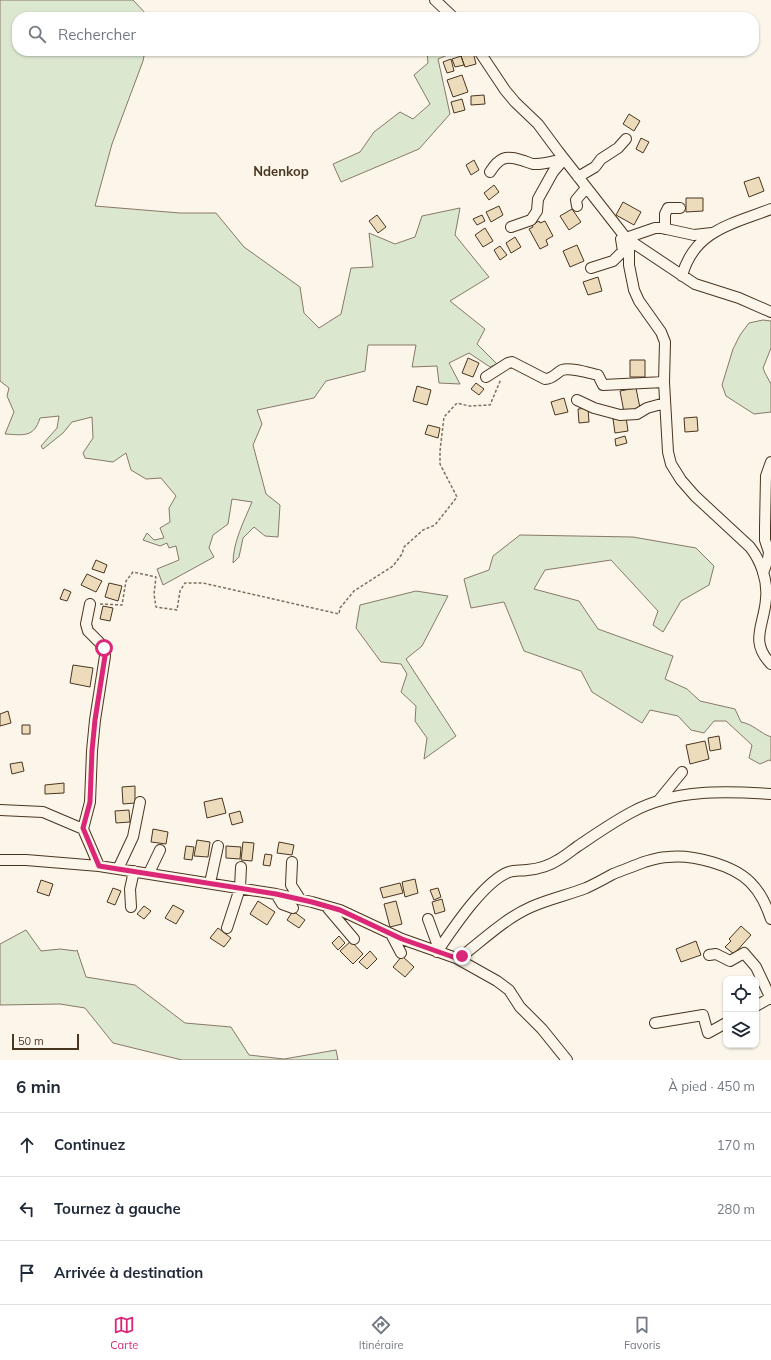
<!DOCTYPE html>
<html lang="fr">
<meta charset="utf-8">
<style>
body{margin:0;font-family:Mulish,sans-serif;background:#f2f2f3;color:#1f2937}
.controls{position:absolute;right:12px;bottom:12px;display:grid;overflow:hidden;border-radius:8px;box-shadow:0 1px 3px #0004}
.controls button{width:36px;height:36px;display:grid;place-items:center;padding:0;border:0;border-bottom:1px solid #e0e1e3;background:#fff;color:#1f2937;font:20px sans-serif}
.scale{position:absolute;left:12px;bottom:10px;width:67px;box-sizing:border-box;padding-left:4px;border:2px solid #4a3520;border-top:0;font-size:11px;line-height:14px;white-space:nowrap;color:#4a3520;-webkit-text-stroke:3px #fbf6e9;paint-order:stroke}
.stop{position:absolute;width:12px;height:12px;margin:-9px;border:3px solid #db2777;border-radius:50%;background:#fff}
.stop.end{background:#db2777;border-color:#fff;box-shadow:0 1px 4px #0008}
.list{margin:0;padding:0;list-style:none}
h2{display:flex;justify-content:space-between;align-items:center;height:52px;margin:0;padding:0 16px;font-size:17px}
h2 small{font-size:13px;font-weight:400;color:#747a83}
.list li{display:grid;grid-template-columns:26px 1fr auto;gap:12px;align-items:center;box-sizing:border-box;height:64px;padding:0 16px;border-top:1px solid #e0e1e3}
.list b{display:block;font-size:15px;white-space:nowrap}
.list em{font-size:13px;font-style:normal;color:#747a83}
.icon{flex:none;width:22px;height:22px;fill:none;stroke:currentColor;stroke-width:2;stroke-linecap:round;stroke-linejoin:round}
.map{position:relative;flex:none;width:771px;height:1060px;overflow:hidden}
.search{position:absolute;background:#fff;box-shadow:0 1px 3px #0004;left:12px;right:12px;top:12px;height:44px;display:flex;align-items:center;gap:10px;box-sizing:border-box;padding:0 14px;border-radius:16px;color:#747a83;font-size:15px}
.sheet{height:244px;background:#fff}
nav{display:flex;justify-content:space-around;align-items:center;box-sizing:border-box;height:56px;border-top:1px solid #e0e1e3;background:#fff;font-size:11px;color:#747a83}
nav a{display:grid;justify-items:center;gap:2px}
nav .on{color:#db2777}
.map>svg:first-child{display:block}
.green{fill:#dce7d0;stroke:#887966}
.building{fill:#ecdcbc;stroke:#4a3520}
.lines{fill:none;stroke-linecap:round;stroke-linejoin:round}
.minor-casing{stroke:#4a3520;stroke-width:12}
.path{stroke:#7f6f5c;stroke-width:1.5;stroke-dasharray:3 2;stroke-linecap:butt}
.minor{stroke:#fbf6e9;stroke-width:10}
.route{stroke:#db2777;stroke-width:5}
.labels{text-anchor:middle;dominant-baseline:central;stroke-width:3;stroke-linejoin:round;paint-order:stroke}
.quarter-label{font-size:13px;font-weight:bold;fill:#4a3520;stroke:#fbf6e9}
</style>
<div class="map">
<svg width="771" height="1060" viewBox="0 0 771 1060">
<rect width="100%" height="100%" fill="#fbf6e9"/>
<path class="green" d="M0,0H133L149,17H17V51H145L143,61L112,144L95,206L180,213H216L244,247L300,287L304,313L319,328L341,314L351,268L373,267L369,233L395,244L415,237L422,216L460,208L455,235L489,277L450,301L485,329L477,344L497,364L490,367L469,353L449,363L460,384L439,383L437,366L412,367L416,345H368L365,371L326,381L314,398L257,410L262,424L253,445L266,494L280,505L278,537L265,536L254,527L243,538L239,557L233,563C233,542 244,521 252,502L232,499L228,524L213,535L209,548L214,557L163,585L157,569L179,560L176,546L169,548L167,543L160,546L143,540L147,533L154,540L164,538L160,528L170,522L169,508L176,496L161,478L146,479L131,470L126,453L113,462L85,458L83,453L93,438L92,417L72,422L63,433L43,449L41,446L57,428L59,416L40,418C34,438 23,435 5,434L14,412L7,396L9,388L0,381Z
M427,51H457L438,59L450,114L419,149L341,182L333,164L360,152L374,132L400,112L413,119L430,104L414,75L428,63Z
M763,320L771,321V348L763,368L765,373L771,384V412L754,414L726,396L722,385L733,349L740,335L749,323Z
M520,535L633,537L696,548L714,566L709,585L681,601L663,632L653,625L658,611L611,560L545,570L534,589L579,601L598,629L673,656L665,679L687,689L700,701L735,709L741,722C753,724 760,733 771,737V761L769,760L760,764L749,758L752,745L726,721H714L704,733L691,730L678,716L650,710L642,723L592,692L581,671L524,651L504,602L471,608L464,579L489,570L493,556Z
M416,591L448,596L422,646L406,659L456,736L424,759L427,738L415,721L416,706L401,692L407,674L401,664L381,662L356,628L360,605Z
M26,930L41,951L60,949L76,951L77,950L86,977L135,985L185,1023L231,1027L249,1055L284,1059L336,1050L338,1060H182L113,1043L85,1008L60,1004L0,1005V944Z"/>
<path class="building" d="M473,52L476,64L465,67L461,56Z
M461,56L464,65L455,67L452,59Z
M451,59L454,71L447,73L443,62Z
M462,75L468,92L453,97L447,80Z
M484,95L485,104L471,105V96Z
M462,99L465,110L454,113L451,102Z
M629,114L640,121L634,131L623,124Z
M641,138L649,142L643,153L636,149Z
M474,160L479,170L471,175L466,165Z
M759,177L764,191L749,197L744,182Z
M494,185L499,192L489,200L484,193Z
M686,198H703V211L686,212Z
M623,202L641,212L634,225L616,215Z
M499,206L503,215L491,222L486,212Z
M572,209L581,222L569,230L560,216Z
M377,215L386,227L378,233L369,221Z
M482,215L485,221L477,225L473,219Z
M539,221L540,223L545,221L553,236L546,240L548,245L540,249L529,229L533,227L532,225Z
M485,228L493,241L483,247L475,235Z
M515,237L521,247L511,253L506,243Z
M577,245L584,261L570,267L563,251Z
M500,246L507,255L500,260L494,250Z
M598,277L602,291L588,295L583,282Z
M468,358L479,363L473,377L462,373Z
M630,360H645V377H630Z
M476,383L484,389L479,395L471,389Z
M417,386L431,390L427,405L413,401Z
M636,388L640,408L624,412L620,391Z
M564,398L568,412L555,415L551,402Z
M588,408L589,422L579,423L578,409Z
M626,417L628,431L615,433L613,419Z
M697,417L698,431L685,432L684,418Z
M428,425L440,428L438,438L425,434Z
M625,436L627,443L616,446L615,439Z
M96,560L107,565L104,573L92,569Z
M87,574L102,581L96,592L81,585Z
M109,583L122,586L118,601L105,597Z
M64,589L71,592L67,601L60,599Z
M103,606L113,608L110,621L100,619Z
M73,665L93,668L90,687L70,683Z
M8,711L11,723L0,726V714Z
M22,725H30V734H22Z
M719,736L721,749L710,751L708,738Z
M705,741L709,759L690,764L686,745Z
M22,762L24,771L12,774L10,764Z
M64,783V793L45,794V785Z
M135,786V803L123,804L122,787Z
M222,798L226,813L207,818L204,802Z
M129,810L130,822L116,823L115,811Z
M240,811L243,822L232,825L229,814Z
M153,829L168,832L166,844L151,842Z
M197,840L210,842L208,857L194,856Z
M243,842L254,843L252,861L241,860Z
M279,842L294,845L292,855L277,853Z
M186,846L194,847L192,860L184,859Z
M226,846L241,847L240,859L226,858Z
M265,854L272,855L270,866L263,865Z
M415,879L418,893L405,897L402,882Z
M41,880L53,884L49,896L37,892Z
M400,883L403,893L383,898L380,888Z
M113,888L121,891L115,905L107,902Z
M438,888L441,897L434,900L430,890Z
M442,899L445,911L435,914L432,902Z
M258,901L275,912L267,925L250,914Z
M396,901L402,924L390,927L384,904Z
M173,905L184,911L176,924L165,918Z
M144,906L151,911L144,919L137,914Z
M293,911L305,920L299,928L287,920Z
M741,926L751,935L734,954L725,947L731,941L729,939Z
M218,928L231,938L224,947L210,938Z
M339,936L345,943L338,950L332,943Z
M351,941L363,954L353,964L340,951Z
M696,941L701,955L681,962L676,949Z
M370,951L377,959L367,969L359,962Z
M402,956L414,967L405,977L393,967Z"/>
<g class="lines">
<g class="minor-casing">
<path id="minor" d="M435,0L453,17
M479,51L505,90L515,102L538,124L558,151L626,238L695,284L739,298L771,312
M490,172C499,158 505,155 521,160C525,161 529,163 533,164C543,165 554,161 564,159
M578,177L595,167L601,159L618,148L626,139
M577,206L576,200L586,188
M511,227L531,220L537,211L538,199L553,172L564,159
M665,229V214L668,208H680
M626,238L655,228H662L694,235L712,233
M629,240V265L634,290L639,301L661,332L665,342L664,382L668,452L671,464L681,480L695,496L750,547C761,561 768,581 766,599C764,626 749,641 771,664
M591,268L613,261L623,251L621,239
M682,276C694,230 733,224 771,209
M486,377L508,363L512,362L545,379C553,379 556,373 562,370C570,367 589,373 598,375L603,385L664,382
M577,400L594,408L620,415L637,414L647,408L665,403
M763,573L768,559L769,552L765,540V527L766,476L771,462
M90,604L86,624L88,631L101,644L104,648L105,656L95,720L92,751L90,802L83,829L99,866
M659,800L682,772
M0,810L43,812L83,829
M0,860H26L99,866L276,894L312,902L340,910L402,939L456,958L462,956C484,939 506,918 531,907C549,899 568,895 586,888C595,884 604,879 613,874C623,870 634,866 644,862C651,860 660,857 668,857C692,854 733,865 750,882C761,893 766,905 771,919
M292,862L291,885L300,899
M118,869L133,837L140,802
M149,873L160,850
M210,883L218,846
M276,894L282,904L293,908
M326,906L354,939
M131,907L130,889L134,871
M428,919L439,949
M227,928L240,888L241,867
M391,934L401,953
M437,952C452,930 484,881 509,872C514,870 521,871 527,870C538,869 549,866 558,860C565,856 571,851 578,846C596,834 613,822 632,812C674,789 725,791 771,794
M709,955L716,954L730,961L744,953L756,967L771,999
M456,958L497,981L509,990L520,1007L542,1029L567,1060
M756,1006L770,998
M655,1023L703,1015L708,1033L726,1023"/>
</g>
<path class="path" d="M100,604L122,605L126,581L133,572L156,577L154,594L156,607L177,610L180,591L185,583H203L339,614L340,608L354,591L393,566L402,554L404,547L423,530L435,525L457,497L440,464V451L444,417L457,403L469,406L490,405L501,379"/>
<use href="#minor" class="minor"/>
</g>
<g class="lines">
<path class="route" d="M104,648L105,656L95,720L92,751L90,802L83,828L99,866L276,894L312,902L340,910L402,939L456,958L462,956"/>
</g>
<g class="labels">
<g class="quarter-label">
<text x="281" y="171">Ndenkop</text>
</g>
</g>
</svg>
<div class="controls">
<button><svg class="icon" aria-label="locate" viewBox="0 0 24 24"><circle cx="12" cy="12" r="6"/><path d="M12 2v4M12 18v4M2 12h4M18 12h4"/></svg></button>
<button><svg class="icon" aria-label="layers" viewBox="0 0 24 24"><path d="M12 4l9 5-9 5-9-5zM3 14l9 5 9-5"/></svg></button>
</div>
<div class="scale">50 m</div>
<div class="stop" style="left:104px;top:648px"></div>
<div class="stop end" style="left:462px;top:956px"></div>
<div class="search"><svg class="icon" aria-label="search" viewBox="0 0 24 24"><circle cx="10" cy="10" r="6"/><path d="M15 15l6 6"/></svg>Rechercher</div>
</div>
<section class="sheet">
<h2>6 min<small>À pied · 450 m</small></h2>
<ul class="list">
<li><svg class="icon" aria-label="ahead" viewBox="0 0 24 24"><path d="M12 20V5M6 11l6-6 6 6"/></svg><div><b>Continuez</b></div><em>170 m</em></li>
<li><svg class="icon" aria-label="left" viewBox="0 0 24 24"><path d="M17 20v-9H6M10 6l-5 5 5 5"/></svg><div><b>Tournez à gauche</b></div><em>280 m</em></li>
<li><svg class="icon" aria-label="arrive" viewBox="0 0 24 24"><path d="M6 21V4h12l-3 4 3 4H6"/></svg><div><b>Arrivée à destination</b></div></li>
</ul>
</section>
<nav>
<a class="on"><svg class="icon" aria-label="map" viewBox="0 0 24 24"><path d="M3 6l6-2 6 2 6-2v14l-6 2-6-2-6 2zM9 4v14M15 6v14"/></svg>Carte</a>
<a><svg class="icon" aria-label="directions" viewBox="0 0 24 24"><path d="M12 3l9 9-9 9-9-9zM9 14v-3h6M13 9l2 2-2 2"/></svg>Itinéraire</a>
<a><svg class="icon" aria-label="saved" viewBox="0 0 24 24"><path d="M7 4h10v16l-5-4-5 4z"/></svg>Favoris</a>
</nav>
